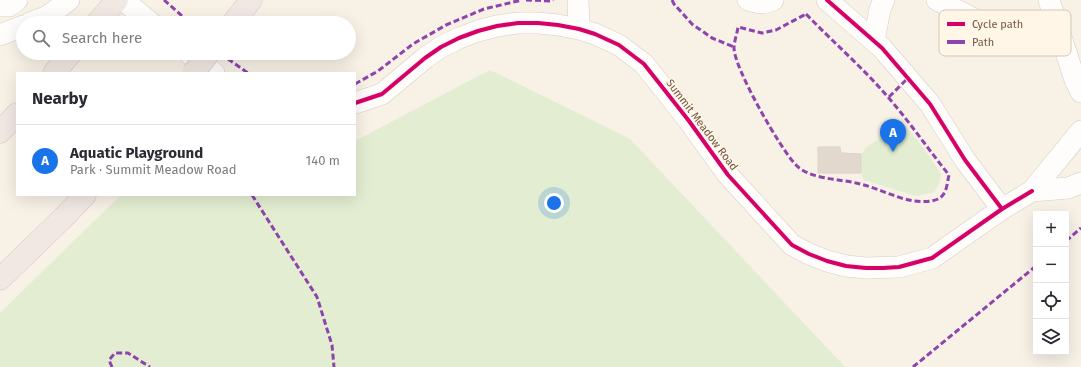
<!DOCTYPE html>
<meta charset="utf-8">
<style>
body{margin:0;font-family:"Fira Sans",sans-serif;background:#f2f2f3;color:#2b2b33}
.controls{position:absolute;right:12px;bottom:12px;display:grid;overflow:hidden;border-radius:0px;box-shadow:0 4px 16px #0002}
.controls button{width:36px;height:36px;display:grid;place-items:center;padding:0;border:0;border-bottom:1px solid #e1e1e2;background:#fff;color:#2b2b33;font:20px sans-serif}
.you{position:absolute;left:554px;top:203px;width:14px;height:14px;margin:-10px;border:3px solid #fff;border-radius:50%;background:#1a73e8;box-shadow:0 0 0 6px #1a73e833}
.badge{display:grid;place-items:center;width:26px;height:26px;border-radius:50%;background:#1a73e8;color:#fff;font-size:13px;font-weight:700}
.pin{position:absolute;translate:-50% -33px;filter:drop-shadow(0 1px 2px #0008)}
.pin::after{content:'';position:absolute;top:21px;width:14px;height:12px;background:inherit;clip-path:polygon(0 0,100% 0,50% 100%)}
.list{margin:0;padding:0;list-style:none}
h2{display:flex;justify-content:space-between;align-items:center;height:52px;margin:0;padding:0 16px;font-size:17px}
h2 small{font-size:13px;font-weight:400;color:#7c7c81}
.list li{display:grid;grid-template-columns:26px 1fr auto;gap:12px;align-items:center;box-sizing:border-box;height:72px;padding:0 16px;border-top:1px solid #e1e1e2}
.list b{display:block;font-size:15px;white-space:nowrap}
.list p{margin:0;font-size:13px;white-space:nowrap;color:#7c7c81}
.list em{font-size:13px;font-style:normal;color:#7c7c81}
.icon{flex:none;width:22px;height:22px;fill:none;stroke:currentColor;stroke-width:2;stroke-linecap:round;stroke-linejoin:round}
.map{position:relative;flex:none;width:1081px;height:367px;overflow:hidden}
.search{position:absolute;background:#fff;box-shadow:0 4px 16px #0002;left:16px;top:16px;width:340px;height:44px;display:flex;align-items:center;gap:10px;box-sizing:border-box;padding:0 14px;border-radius:22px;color:#7c7c81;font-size:15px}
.panel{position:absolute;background:#fff;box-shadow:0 4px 16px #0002;left:16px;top:72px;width:340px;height:124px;border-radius:0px}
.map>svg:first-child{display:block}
.green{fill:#e2edd1}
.building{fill:#e3d8ce;stroke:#dfd3c8}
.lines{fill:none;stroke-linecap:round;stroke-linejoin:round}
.minor-casing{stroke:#d8cec5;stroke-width:22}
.highway-casing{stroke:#d5ccc4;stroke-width:23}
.minor{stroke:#fefdfb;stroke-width:21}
.highway{stroke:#f1e8e3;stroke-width:22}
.highway-bridge-casing{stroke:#d5ccc4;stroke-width:23;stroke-linecap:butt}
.highway-bridge{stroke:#f1e8e3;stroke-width:22}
.quiet{stroke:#8e44ad;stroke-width:3;stroke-dasharray:6 3;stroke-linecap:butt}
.cycleway-casing{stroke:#fff6e7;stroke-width:6}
.cycleway{stroke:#d6006c;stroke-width:4}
.labels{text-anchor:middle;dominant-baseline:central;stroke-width:3;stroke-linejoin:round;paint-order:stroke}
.street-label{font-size:11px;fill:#745747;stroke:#fff6e7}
.key{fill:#fff6e7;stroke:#d5c6b7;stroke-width:1}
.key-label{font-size:11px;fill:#745747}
</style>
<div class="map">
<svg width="1081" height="367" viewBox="0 0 1081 367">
<rect width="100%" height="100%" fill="#f7f1e6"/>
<path class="green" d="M490,70L630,139L845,367H0V313L121,195H355V141Z
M890,124L905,125L925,150L941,174L939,184L934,192L916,196L864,180L861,173V154L868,146L886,135Z"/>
<path class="building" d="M818,147H840L841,153L861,154V173H818Z"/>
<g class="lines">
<g class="minor-casing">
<path id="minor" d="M123,0L151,23
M578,0L579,29
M748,0C756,3 765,4 773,0
M827,0L882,48L930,104L965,160L1002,209
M937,0L1003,34L1017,36L1043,34L1059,29
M1049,0L1075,80L1081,92
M0,6H9L17,0
M30,23L48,16L69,0
M0,35L23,26
M874,41L880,9L884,0
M189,53L214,73
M355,103L382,94L425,58L441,47L459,38L478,31L497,26L518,23H538L558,25L579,29L595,34L619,45L644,64L689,121L728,175L792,245L809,254L827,261L846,266L866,268L899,267L932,258L1002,209L1032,191L1081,131
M1032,191L1068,188L1081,183"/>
</g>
<g class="highway-casing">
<path id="highway" d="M97,23L117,0
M233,23L251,0
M54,73L71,53
M0,132L17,114
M0,279L63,218L85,195"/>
</g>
<use href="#minor" class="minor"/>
<use href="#highway" class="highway"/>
<g class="highway-bridge-casing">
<path id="highway-bridge" d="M193,73L209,53"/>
</g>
<use href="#highway-bridge" class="highway-bridge"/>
<path class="quiet" d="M164,0L190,23
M526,0L552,1L553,0
M672,0L674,4L692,24L712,38L734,47
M806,14C833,42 862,67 887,96C909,121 928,149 949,175C947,183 947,195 938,199C931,202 922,202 914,201C895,198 876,187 856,183C839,179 809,179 796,165C781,150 734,68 734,48C734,42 737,34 738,27L762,33L776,30Z
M221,53L228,59L248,73
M355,84L378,71L413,44L446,25L484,9L522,0
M889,97L908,78
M252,195L317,297L332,345L334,367
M1066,241L1081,228
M112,367L109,360L115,353H128L150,367
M913,367L1036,266"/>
<g class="cycleway-casing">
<path id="cycleway" d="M827,0L882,48L930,104L965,160L1002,209
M355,103L382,94L425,58L441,47L459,38L478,31L497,26L518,23H538L558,25L579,29L595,34L619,45L644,64L689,121L728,175L792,245L809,254L827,261L846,266L866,268H883L899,267L932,258L1002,209L1032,191"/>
</g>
<use href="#cycleway" class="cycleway"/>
</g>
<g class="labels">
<g class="street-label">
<text transform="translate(702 125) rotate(53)">Summit Meadow Road</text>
</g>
</g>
<rect x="939" y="10" width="132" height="46" rx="6" class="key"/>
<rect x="947" y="22" width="18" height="4" fill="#d6006c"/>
<rect x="947" y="40" width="18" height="4" fill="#8e44ad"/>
<g class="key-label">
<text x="972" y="28">Cycle path</text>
<text x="972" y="46">Path</text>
</g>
</svg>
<div class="controls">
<button>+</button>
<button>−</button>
<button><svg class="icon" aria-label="locate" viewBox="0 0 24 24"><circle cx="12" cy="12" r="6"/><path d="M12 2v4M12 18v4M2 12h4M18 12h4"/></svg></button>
<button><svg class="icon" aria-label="layers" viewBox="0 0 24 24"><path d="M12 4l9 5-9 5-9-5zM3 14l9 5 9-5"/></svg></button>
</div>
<div class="you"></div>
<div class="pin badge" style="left:893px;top:152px">A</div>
<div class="search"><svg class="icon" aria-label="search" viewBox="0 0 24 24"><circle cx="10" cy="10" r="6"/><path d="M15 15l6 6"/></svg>Search here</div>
<section class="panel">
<h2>Nearby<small></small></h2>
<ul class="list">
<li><span class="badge">A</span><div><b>Aquatic Playground</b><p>Park · Summit Meadow Road</p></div><em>140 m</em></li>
</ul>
</section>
</div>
